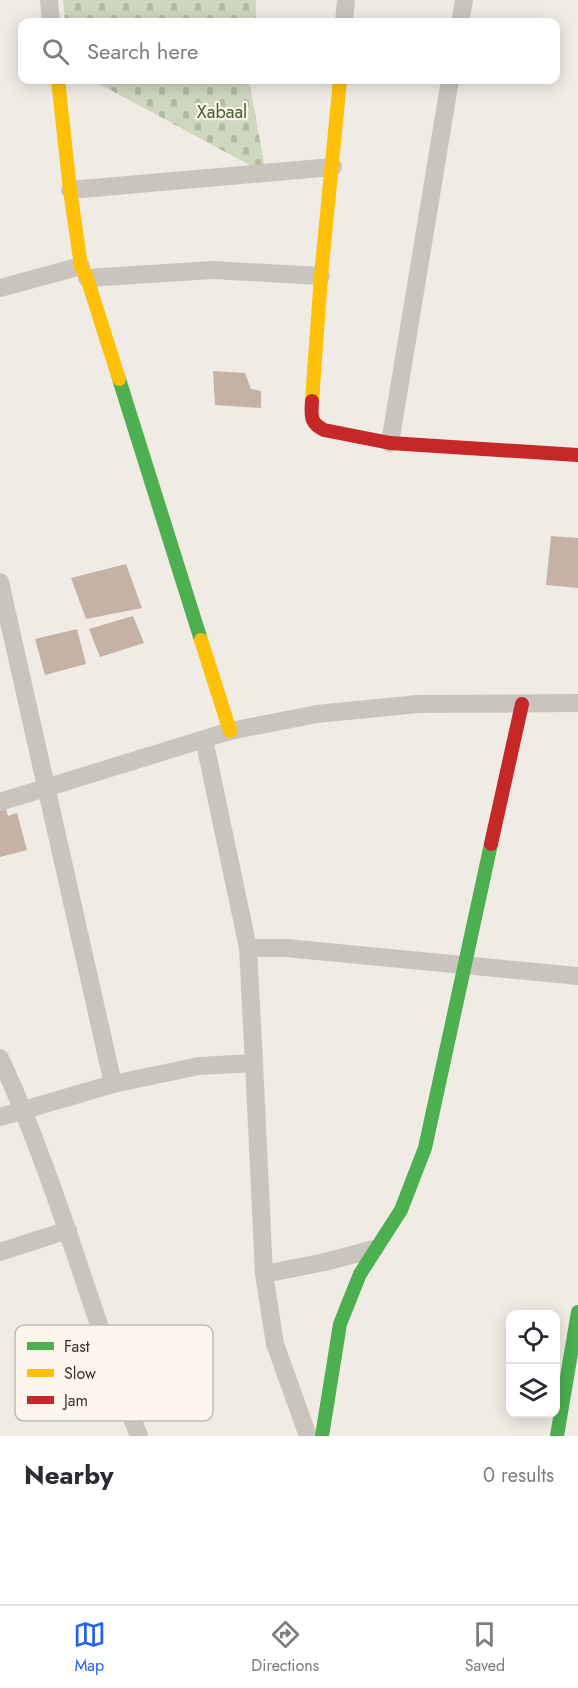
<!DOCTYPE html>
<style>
body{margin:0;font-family:Jost,sans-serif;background:#f7f7f7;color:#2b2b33}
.controls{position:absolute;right:18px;bottom:18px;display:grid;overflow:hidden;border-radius:12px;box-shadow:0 3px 15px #0003}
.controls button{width:54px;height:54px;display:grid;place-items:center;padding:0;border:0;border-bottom:2px solid #e1e1e2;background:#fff;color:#2b2b33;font:30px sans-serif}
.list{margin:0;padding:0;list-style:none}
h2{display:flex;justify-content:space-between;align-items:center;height:78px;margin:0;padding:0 24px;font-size:26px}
h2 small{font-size:20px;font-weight:400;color:#7c7c81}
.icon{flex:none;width:33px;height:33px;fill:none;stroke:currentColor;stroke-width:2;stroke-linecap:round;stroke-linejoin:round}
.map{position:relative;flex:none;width:578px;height:1436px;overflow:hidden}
.search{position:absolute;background:#fff;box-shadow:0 3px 15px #0003;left:18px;right:18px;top:18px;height:66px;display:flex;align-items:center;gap:15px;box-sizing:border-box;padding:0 21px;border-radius:12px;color:#7c7c81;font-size:22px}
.sheet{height:168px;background:#fff}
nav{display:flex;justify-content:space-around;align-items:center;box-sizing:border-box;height:84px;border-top:2px solid #e1e1e2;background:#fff;font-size:16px;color:#7c7c81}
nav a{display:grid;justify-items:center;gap:3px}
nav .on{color:#2563eb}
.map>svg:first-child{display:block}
.cemetery{fill:url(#cemetery-stones)}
.building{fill:#c5b2a5}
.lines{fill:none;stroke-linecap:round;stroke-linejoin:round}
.street{stroke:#c9c4bd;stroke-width:18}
.fast{stroke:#4caf50;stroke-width:14}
.slow{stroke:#ffc107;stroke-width:14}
.jam{stroke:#c62828;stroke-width:14}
.labels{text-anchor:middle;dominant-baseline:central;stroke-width:4.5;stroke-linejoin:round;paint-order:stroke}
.park-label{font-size:18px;fill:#455c2c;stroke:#fcf6ed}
.key{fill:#fcf6ed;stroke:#c2bbb2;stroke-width:1.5}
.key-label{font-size:16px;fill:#3b312a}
</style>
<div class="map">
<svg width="578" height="1436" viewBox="0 0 578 1436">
<defs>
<pattern id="cemetery-stones" width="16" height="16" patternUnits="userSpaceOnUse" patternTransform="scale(1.5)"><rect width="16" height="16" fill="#cfd7be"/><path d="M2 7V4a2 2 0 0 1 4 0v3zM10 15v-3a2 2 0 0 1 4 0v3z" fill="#b3b9a3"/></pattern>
</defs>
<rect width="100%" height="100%" fill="#f0ece5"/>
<path class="cemetery" d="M63,0H256V22H65Z
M92,80H249L266,174Z"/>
<path class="building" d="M213,371L245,373L251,389L261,391V408L215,405Z
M551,536L578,538V588L546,585Z
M126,564L142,608L86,619L71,578Z
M133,616L144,643L100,657L89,629Z
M77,629L86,664L45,675L35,639Z
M6,809L8,816L17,813L27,850L0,857V811Z"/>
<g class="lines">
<path class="street" d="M49,0L51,22
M344,22L346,0
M460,22L464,0
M70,190L333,167
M87,278L213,270L321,276
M0,288L81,266
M390,443L450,80
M0,582L113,1084
M0,802L230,731L317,714L418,704L578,703
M248,948H286L578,976
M0,1058C57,1180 90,1311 139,1436
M254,1063L264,1274L275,1344L308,1436
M0,1117L113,1084L199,1066L254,1063L248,948L204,739
M0,1252L68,1230
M264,1274L325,1262L374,1249"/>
<path class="fast" d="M119,379L201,640
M322,1436L340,1324L360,1274L401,1210L425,1148L491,844
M557,1436L578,1312"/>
<path class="slow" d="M58,80L70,190L81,266L87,278L119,379
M312,401L321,276L340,80
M201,640L230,731"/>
<path class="jam" d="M312,401C311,416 310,423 324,430L390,443L578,455
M491,844L522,704"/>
</g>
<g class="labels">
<g class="park-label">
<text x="222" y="112">Xabaal</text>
</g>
</g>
<rect x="15" y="1325" width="198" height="96" rx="9" class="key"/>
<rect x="27" y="1342" width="27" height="8" fill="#4caf50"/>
<rect x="27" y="1369" width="27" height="8" fill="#ffc107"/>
<rect x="27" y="1396" width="27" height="8" fill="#c62828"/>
<g class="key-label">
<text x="64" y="1352">Fast</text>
<text x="64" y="1379">Slow</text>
<text x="64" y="1406">Jam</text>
</g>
</svg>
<div class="controls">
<button><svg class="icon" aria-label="locate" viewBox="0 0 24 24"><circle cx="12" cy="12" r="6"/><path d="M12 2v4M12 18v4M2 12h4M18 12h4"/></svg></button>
<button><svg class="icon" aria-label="layers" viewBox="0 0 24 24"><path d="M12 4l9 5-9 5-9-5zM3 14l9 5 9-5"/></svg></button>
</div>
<div class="search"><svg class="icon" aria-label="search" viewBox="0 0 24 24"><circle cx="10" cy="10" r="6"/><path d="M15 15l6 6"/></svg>Search here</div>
</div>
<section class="sheet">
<h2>Nearby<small>0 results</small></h2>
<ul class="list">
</ul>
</section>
<nav>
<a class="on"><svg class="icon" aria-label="map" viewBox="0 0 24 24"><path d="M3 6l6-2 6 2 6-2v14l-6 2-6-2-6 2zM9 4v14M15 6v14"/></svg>Map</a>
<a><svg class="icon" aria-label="directions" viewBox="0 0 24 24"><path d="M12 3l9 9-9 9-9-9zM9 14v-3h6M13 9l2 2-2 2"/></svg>Directions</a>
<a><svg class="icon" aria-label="saved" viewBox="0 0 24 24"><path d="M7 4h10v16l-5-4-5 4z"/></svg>Saved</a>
</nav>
